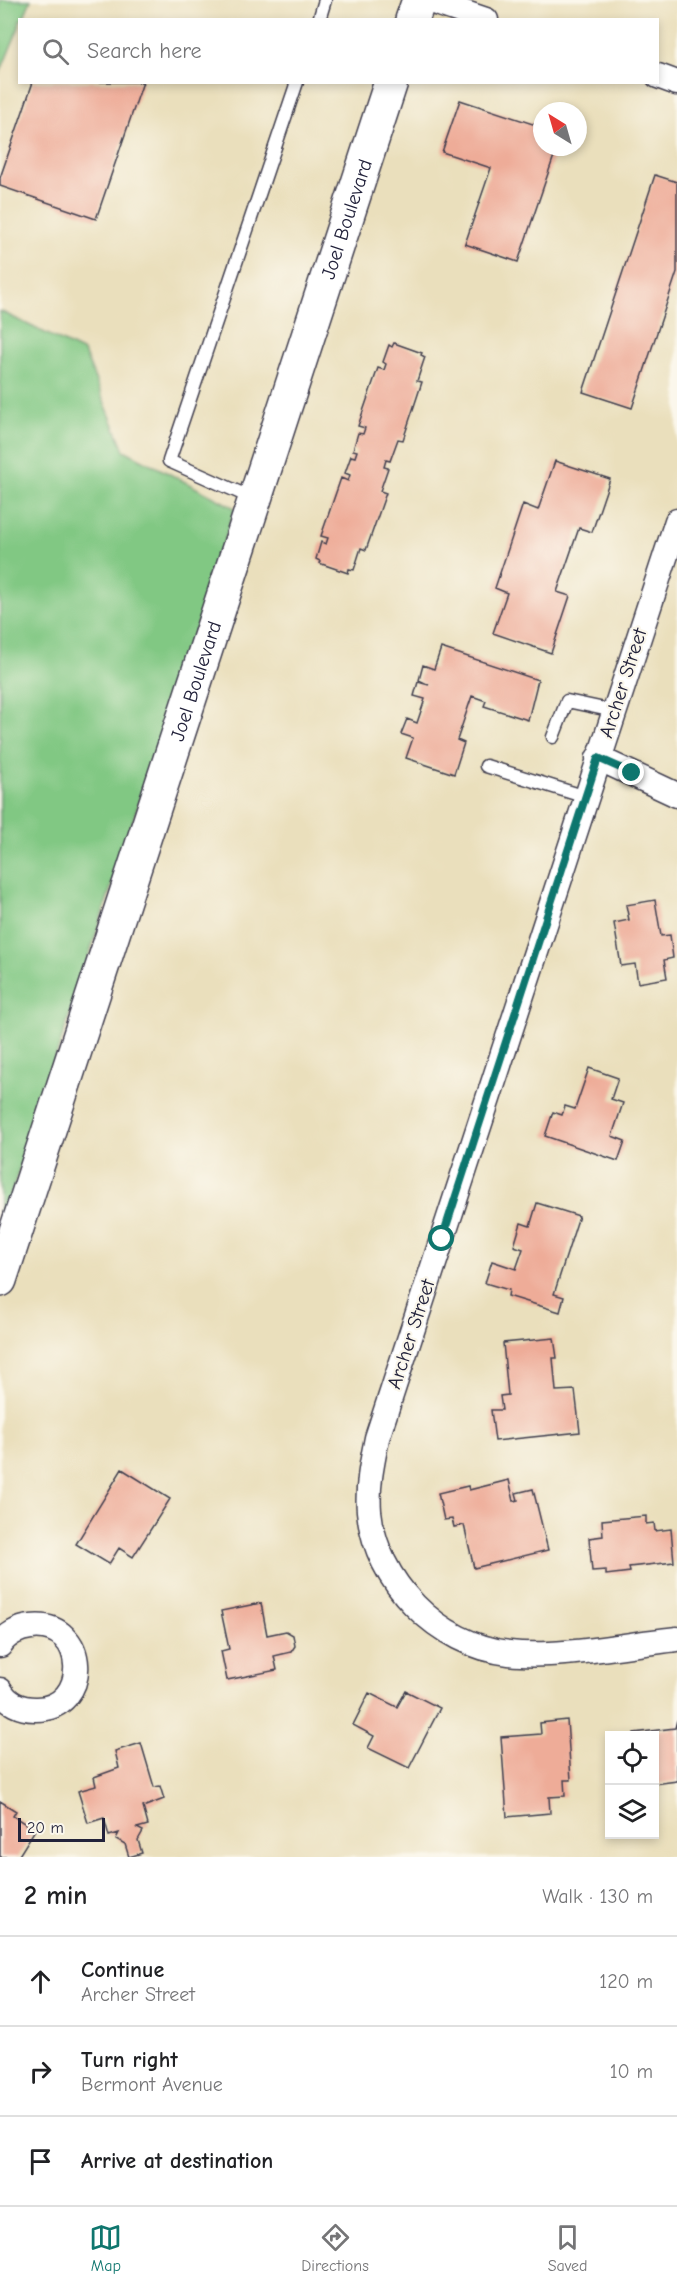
<!DOCTYPE html>
<meta charset="utf-8">
<style>
body{margin:0;font-family:"Comic Neue",sans-serif;background:#f6f6f6;color:#202124}
.controls{position:absolute;right:18px;bottom:18px;display:grid;overflow:hidden;border-radius:0px;box-shadow:0 3px 9px #0003}
.controls button{width:54px;height:54px;display:grid;place-items:center;padding:0;border:0;border-bottom:2px solid #e0e0e0;background:#fff;color:#202124;font:30px sans-serif}
.compass{position:absolute;left:533px;top:102px;width:54px;height:54px;border-radius:50%;background:#fff;box-shadow:0 3px 9px #0003;rotate:323deg}
.scale{position:absolute;left:18px;bottom:15px;width:87px;box-sizing:border-box;padding-left:6px;border:3px solid #22223b;border-top:0;font-size:16px;line-height:21px;white-space:nowrap;color:#22223b;-webkit-text-stroke:4px #fbf7ec;paint-order:stroke}
.stop{position:absolute;width:18px;height:18px;margin:-14px;border:4px solid #0f766e;border-radius:50%;background:#fff}
.stop.end{background:#0f766e;border-color:#fff;box-shadow:0 2px 6px #0008}
.list{margin:0;padding:0;list-style:none}
h2{display:flex;justify-content:space-between;align-items:center;height:78px;margin:0;padding:0 24px;font-size:26px}
h2 small{font-size:20px;font-weight:400;color:#757577}
.list li{display:grid;grid-template-columns:39px 1fr auto;gap:18px;align-items:center;box-sizing:border-box;height:90px;padding:0 24px;border-top:2px solid #e0e0e0}
.list b{display:block;font-size:22px;white-space:nowrap}
.list p{margin:0;font-size:20px;white-space:nowrap;color:#757577}
.list em{font-size:20px;font-style:normal;color:#757577}
.icon{flex:none;width:33px;height:33px;fill:none;stroke:currentColor;stroke-width:2;stroke-linecap:round;stroke-linejoin:round}
.map{position:relative;flex:none;width:677px;height:1857px;overflow:hidden}
.search{position:absolute;background:#fff;box-shadow:0 3px 9px #0003;left:18px;right:18px;top:18px;height:66px;display:flex;align-items:center;gap:15px;box-sizing:border-box;padding:0 21px;border-radius:0px;color:#757577;font-size:22px}
.sheet{height:348px;background:#fff}
nav{display:flex;justify-content:space-around;align-items:center;box-sizing:border-box;height:84px;border-top:2px solid #e0e0e0;background:#fff;font-size:16px;color:#757577}
nav a{display:grid;justify-items:center;gap:3px}
nav .on{color:#0f766e}
.map>svg:first-child{display:block}
.green{fill:#81c883;stroke:#52755f;stroke-width:1.5}
.building{fill:#eeac98}
.lines{fill:none;stroke-linecap:round;stroke-linejoin:round}
.service-casing{stroke:#403e4e;stroke-width:15}
.minor-casing{stroke:#403e4e;stroke-width:27}
.secondary-casing{stroke:#403e4e;stroke-width:36}
.service{stroke:#fff;stroke-width:12}
.minor{stroke:#fff;stroke-width:24}
.secondary{stroke:#fff;stroke-width:33}
.route{stroke:#0f766e;stroke-width:8}
.labels{text-anchor:middle;dominant-baseline:central;stroke-width:4.5;stroke-linejoin:round;paint-order:stroke}
.street-label{font-size:20px;fill:#22223b;stroke:#fbf7ec}
</style>
<div class="map">
<svg width="677" height="1857" viewBox="0 0 677 1857">
<rect width="100%" height="100%" fill="#fbf7ec"/>
<filter id="ink" filterUnits="userSpaceOnUse"><feTurbulence type="fractalNoise" baseFrequency=".0167" numOctaves="2"/><feDisplacementMap in="SourceGraphic" scale="12" xChannelSelector="R" yChannelSelector="G"/><feConvolveMatrix kernelMatrix="1 2 1 2 8 2 1 2 1" color-interpolation-filters="sRGB"/></filter>
<filter id="wash" filterUnits="userSpaceOnUse"><feTurbulence type="fractalNoise" baseFrequency=".008" numOctaves="4" result="noise"/><feDisplacementMap in="SourceGraphic" scale="24" xChannelSelector="R" yChannelSelector="G"/><feGaussianBlur stdDeviation="1.35" result="paint"/><feColorMatrix in="noise" values="0 0 0 0 0 0 0 0 0 0 0 0 0 0 0 0 0 1.4 0 .05"/><feComposite in="paint" operator="in"/></filter>
<g filter="url(#wash)">
<rect width="100%" height="100%" fill="#eadfbc"/>
<path class="green" d="M0,0H31L23,19L20,20L19,27L0,73Z
M0,311L84,352L124,450L235,508L0,1228Z"/>
<g id="blocks">
<path class="building" d="M33,82H143L96,219L0,186V178Z
M460,100L542,127V147H557L518,262L465,244L491,168L442,152Z
M655,175L677,182V272L632,408L583,392Z
M394,343L422,353L421,355L425,357L417,381L422,382L403,440L398,439L390,461L386,460L384,467L388,468L380,491L386,493L366,550L361,548L354,570L349,569L348,573L319,563L320,561L316,559L321,542L326,544L328,538L321,536L341,478L348,481L350,475L345,473L351,456L355,457L357,451L353,450L358,433L363,434L365,428L358,426L378,368L384,370L386,364L383,362L389,345L392,347Z
M555,461L610,479L592,532L579,528L557,592L570,596L551,653L493,633L507,593L495,588L523,504L538,510Z
M441,648L538,680L528,720L484,706L486,701L472,696L457,740L464,743L454,774L406,758L413,738L401,734L407,719L417,723L425,699L414,696L418,682L429,685L419,680L423,665L434,669Z
M655,900L661,936L670,935L673,958L664,960L667,978L638,983L635,964L621,966L614,923L629,920L626,905Z
M589,1068L618,1078L611,1099L623,1103L612,1136L625,1141L618,1161L545,1136L553,1112L562,1115L565,1106L575,1109Z
M537,1203L579,1216L554,1294L564,1297L560,1312L508,1296L509,1290L485,1283L492,1261L516,1269L523,1249L514,1246L521,1223L530,1226Z
M554,1338L557,1358H553L556,1391L575,1390L580,1432L495,1441L491,1410H502L500,1396L508,1395L503,1343Z
M122,1469L170,1499L133,1557L119,1548L109,1564L76,1544Z
M509,1480L514,1501L518,1500L516,1493L533,1489L548,1550L474,1568L464,1525L454,1527L452,1519L444,1520L438,1493L468,1486L469,1490Z
M646,1516V1524L654,1523L655,1531L671,1529L674,1562L629,1567L630,1572L606,1575V1570L592,1571L589,1538L603,1536L602,1520Z
M261,1603L267,1635L286,1631L293,1635L295,1646L291,1652L274,1656L277,1670L227,1680L221,1651L229,1649L221,1611Z
M406,1691L440,1708L409,1768L368,1748L374,1736L353,1725L369,1693L397,1707Z
M567,1720L571,1780H564L565,1796L549,1797L550,1813L507,1817L501,1737L541,1734L540,1723Z
M677,1720V1781L654,1784V1736H634V1733L675,1728Z
M141,1743L154,1787L160,1786L164,1799L143,1807L148,1825L137,1828L143,1831L138,1840L142,1853L129,1857L125,1844L116,1839L119,1833L109,1836L104,1818L88,1823L78,1791L96,1786L94,1777L119,1768L115,1751Z
M0,1801L16,1811L13,1816L35,1830L18,1857H0Z"/>
</g>
</g>
<g filter="url(#ink)">
<use href="#blocks" fill-opacity="0" stroke="#403e4e" stroke-width="1.5"/>
<g class="lines">
<g class="service-casing">
<path id="service" d="M319,20L325,0
M254,499L169,461L297,82
M553,737L567,701L614,711
M486,766L586,797"/>
</g>
<g class="minor-casing">
<path id="minor" d="M427,0L486,20
M658,76L677,83
M677,521L377,1438C372,1463 367,1486 369,1511C376,1582 438,1645 509,1653C556,1659 628,1644 677,1639
M598,758L677,795
M0,1645C6,1635 19,1628 31,1627C89,1620 92,1710 35,1709C21,1709 7,1703 0,1690"/>
</g>
<g class="secondary-casing">
<g id="secondary">
<path d="M412,20L419,0"/>
<path id="s1" d="M0,1280L391,82"/>
</g>
</g>
<use href="#service" class="service"/>
<use href="#minor" class="minor"/>
<use href="#secondary" class="secondary"/>
</g>
</g>
<g class="lines" filter="url(#ink)">
<path class="route" d="M442,1239L598,758L632,773"/>
</g>
<g class="labels">
<g class="street-label">
<text stroke="none"><textPath href="#s1" startOffset="1116">Joel Boulevard</textPath></text>
<text stroke="none"><textPath href="#s1" startOffset="630">Joel Boulevard</textPath></text>
<text transform="translate(623 683) rotate(-72)">Archer Street</text>
<text transform="translate(411 1334) rotate(-72)">Archer Street</text>
</g>
</g>
</svg>
<div class="controls">
<button><svg class="icon" aria-label="locate" viewBox="0 0 24 24"><circle cx="12" cy="12" r="6"/><path d="M12 2v4M12 18v4M2 12h4M18 12h4"/></svg></button>
<button><svg class="icon" aria-label="layers" viewBox="0 0 24 24"><path d="M12 4l9 5-9 5-9-5zM3 14l9 5 9-5"/></svg></button>
</div>
<svg class="compass" viewBox="-18 -18 36 36"><path d="M0-13l5 13h-10z" fill="#e53935"/><path d="M0 13l5-13h-10z" fill="#757577"/></svg>
<div class="scale">20 m</div>
<div class="stop" style="left:442px;top:1239px"></div>
<div class="stop end" style="left:632px;top:773px"></div>
<div class="search"><svg class="icon" aria-label="search" viewBox="0 0 24 24"><circle cx="10" cy="10" r="6"/><path d="M15 15l6 6"/></svg>Search here</div>
</div>
<section class="sheet">
<h2>2 min<small>Walk · 130 m</small></h2>
<ul class="list">
<li><svg class="icon" aria-label="ahead" viewBox="0 0 24 24"><path d="M12 20V5M6 11l6-6 6 6"/></svg><div><b>Continue</b><p>Archer Street</p></div><em>120 m</em></li>
<li><svg class="icon" aria-label="right" viewBox="0 0 24 24"><path d="M7 20v-9h11M14 6l5 5-5 5"/></svg><div><b>Turn right</b><p>Bermont Avenue</p></div><em>10 m</em></li>
<li><svg class="icon" aria-label="arrive" viewBox="0 0 24 24"><path d="M6 21V4h12l-3 4 3 4H6"/></svg><div><b>Arrive at destination</b></div></li>
</ul>
</section>
<nav>
<a class="on"><svg class="icon" aria-label="map" viewBox="0 0 24 24"><path d="M3 6l6-2 6 2 6-2v14l-6 2-6-2-6 2zM9 4v14M15 6v14"/></svg>Map</a>
<a><svg class="icon" aria-label="directions" viewBox="0 0 24 24"><path d="M12 3l9 9-9 9-9-9zM9 14v-3h6M13 9l2 2-2 2"/></svg>Directions</a>
<a><svg class="icon" aria-label="saved" viewBox="0 0 24 24"><path d="M7 4h10v16l-5-4-5 4z"/></svg>Saved</a>
</nav>
